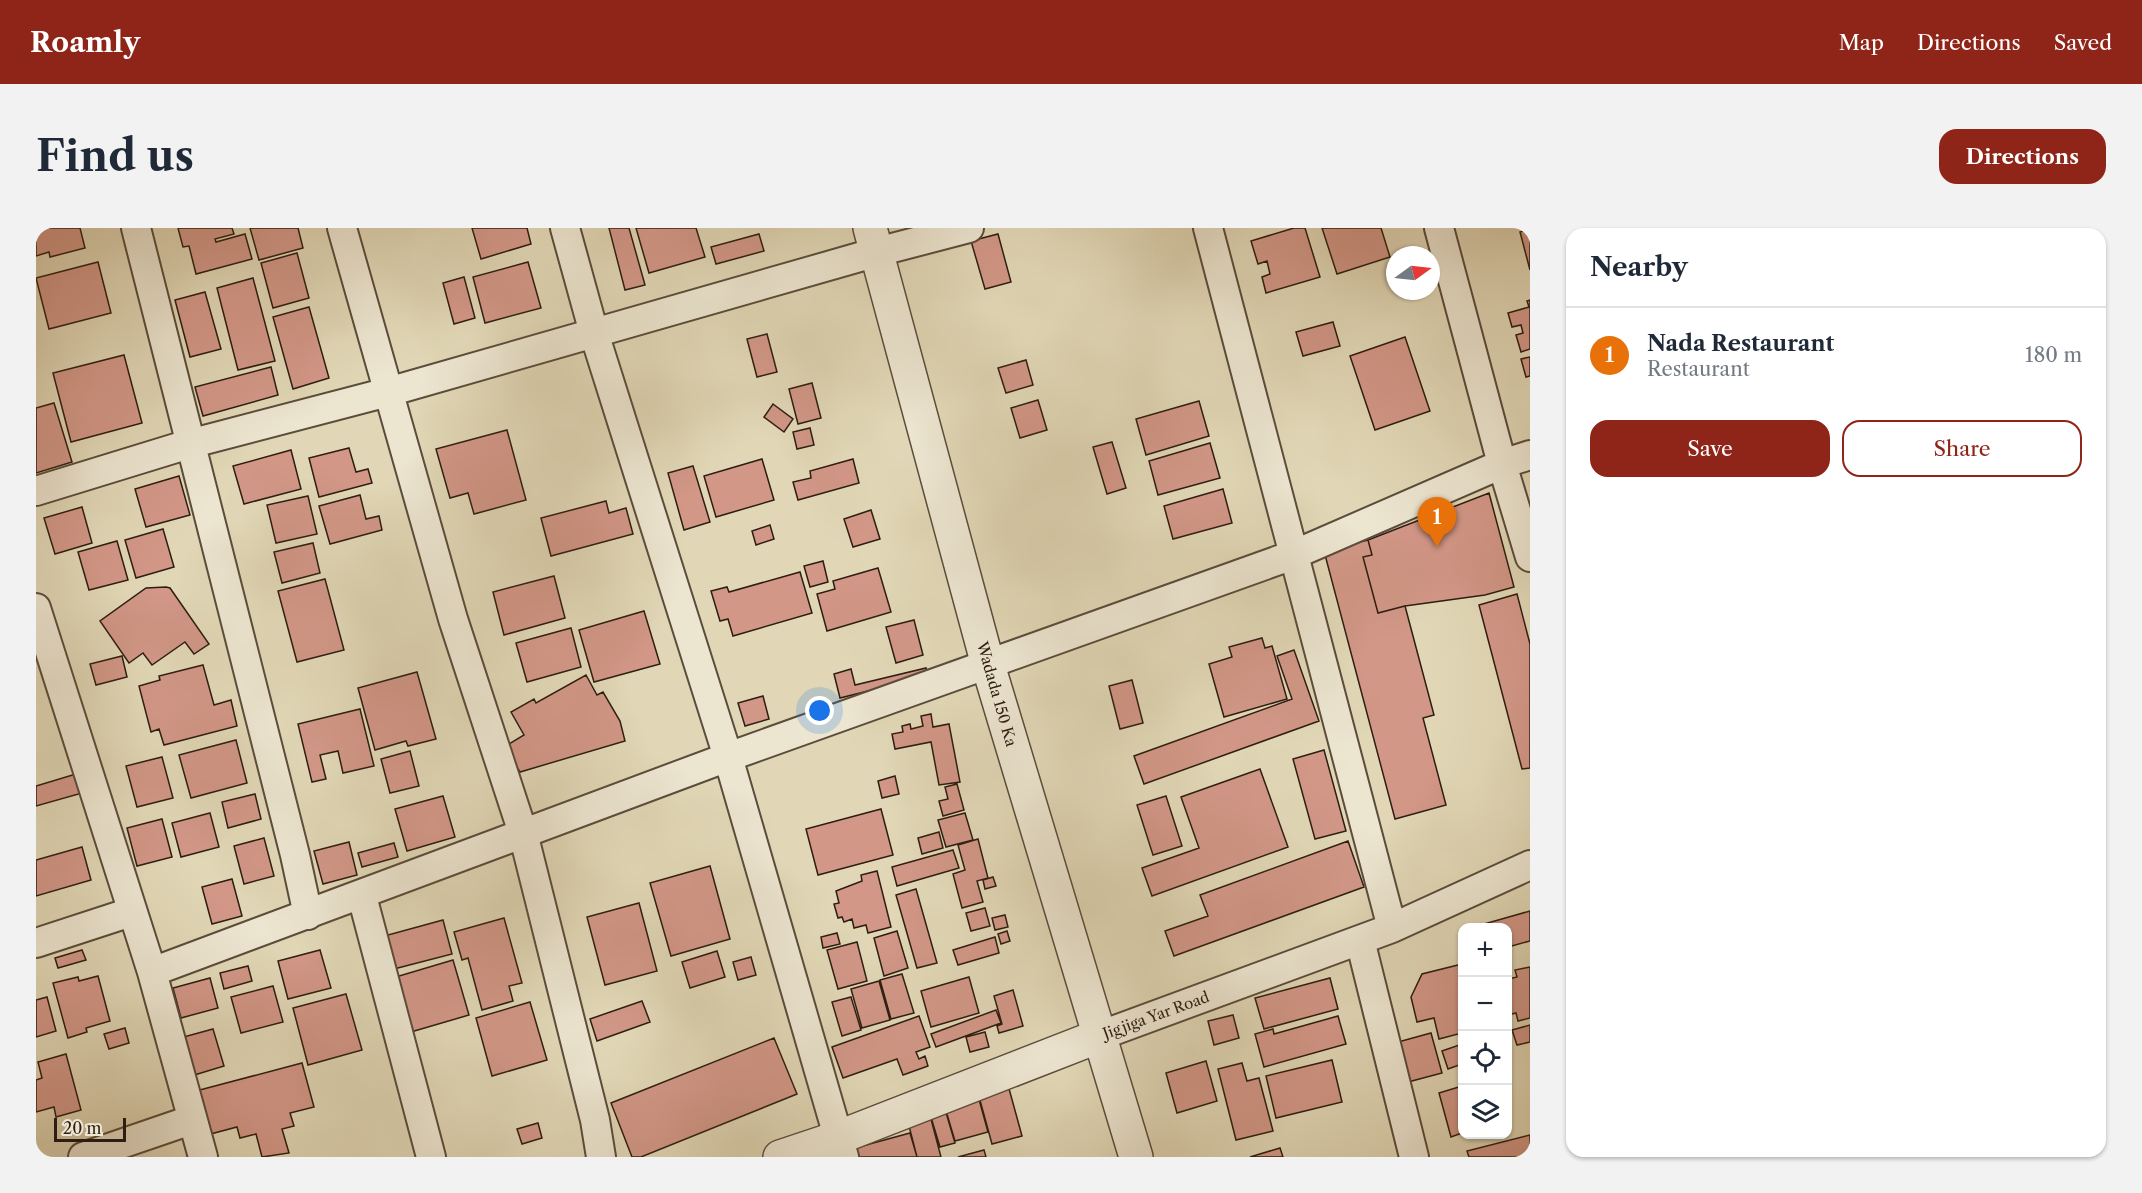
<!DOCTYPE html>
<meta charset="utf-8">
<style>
body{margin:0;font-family:"Libre Caslon Text",serif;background:#f2f2f3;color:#1f2937}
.controls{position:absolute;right:18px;bottom:18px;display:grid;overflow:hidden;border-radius:12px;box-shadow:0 2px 4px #0004}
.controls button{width:54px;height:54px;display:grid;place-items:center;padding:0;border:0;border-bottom:2px solid #e0e1e3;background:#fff;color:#1f2937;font:30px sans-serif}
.compass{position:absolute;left:1350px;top:18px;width:54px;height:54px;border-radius:50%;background:#fff;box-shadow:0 2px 4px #0004;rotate:75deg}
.scale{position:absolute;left:18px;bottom:15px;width:72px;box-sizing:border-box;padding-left:6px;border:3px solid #2e1d12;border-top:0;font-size:16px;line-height:21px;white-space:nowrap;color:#2e1d12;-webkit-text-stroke:4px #ece5d0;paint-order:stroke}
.you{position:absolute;left:784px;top:483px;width:21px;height:21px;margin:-15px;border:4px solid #fff;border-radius:50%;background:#1a73e8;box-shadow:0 0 0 9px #1a73e833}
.badge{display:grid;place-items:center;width:39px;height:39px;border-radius:50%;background:#8f2418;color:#fff;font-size:20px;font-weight:700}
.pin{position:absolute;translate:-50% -50px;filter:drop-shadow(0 2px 3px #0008)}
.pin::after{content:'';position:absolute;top:32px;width:21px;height:18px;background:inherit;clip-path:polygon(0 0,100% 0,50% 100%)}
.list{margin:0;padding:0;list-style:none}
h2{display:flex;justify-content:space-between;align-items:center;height:78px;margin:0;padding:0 24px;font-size:26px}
h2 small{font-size:20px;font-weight:400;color:#747a83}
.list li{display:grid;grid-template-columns:39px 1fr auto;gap:18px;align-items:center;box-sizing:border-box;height:96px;padding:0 24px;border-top:2px solid #e0e1e3}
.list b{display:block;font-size:22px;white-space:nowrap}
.list p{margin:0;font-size:20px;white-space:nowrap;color:#747a83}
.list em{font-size:20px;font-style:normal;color:#747a83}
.actions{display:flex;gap:12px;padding:18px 24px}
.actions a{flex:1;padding:14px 0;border:2px solid #8f2418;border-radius:18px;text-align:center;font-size:21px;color:#8f2418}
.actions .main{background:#8f2418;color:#fff}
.icon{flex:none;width:33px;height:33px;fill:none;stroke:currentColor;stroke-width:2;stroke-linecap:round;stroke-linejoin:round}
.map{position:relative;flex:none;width:1494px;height:929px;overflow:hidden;border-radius:18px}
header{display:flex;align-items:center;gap:36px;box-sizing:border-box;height:84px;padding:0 30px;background:#8f2418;color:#fff}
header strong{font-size:28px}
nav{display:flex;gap:33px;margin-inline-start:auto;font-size:21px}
.intro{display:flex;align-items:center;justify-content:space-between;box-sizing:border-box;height:144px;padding:0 36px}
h1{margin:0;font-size:42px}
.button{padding:15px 27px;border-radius:18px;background:#8f2418;color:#fff;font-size:21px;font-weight:700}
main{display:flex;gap:36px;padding:0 36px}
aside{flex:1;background:#fff;border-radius:18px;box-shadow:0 2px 4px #0004}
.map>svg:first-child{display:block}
.building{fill:#d29787;stroke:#2e1d12;stroke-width:1.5}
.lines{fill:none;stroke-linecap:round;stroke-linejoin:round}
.minor-casing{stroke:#5b4c3b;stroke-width:32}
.tertiary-casing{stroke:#5b4c3b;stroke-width:36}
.minor{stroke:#ece5d0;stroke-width:28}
.tertiary{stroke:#ece5d0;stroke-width:33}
.labels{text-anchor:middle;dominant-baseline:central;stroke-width:4.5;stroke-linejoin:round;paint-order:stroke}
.street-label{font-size:15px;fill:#2e1d12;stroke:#ece5d0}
</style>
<header>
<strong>Roamly</strong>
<nav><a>Map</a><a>Directions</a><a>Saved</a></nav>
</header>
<div class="intro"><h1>Find us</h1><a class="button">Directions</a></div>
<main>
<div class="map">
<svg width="1494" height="929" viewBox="0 0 1494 929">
<rect width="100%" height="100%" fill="#e1d7b6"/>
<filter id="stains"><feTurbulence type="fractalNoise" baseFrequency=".00333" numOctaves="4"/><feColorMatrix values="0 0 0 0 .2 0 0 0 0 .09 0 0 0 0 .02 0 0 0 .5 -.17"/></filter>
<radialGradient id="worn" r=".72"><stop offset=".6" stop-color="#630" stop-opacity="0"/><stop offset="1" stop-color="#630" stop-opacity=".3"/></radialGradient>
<path class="building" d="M0,0H44L49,20L14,29L13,24L0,28Z
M142,0H196L198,6L179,11L180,14L209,6L216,31L160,46L153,18L147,19Z
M214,0H262L267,20L223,32Z
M436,0H491L495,16L445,31Z
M573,0H593L609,57L589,62Z
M600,0H660L669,29L613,45Z
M1258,0H1269L1284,49L1230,65L1226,49L1234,46L1231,33L1222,36L1215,13Z
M1286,0H1345L1354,29L1301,46Z
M1494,1V42L1484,4Z
M723,6L728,23L680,36L675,19Z
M962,6L975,54L949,61L935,13Z
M261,25L273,70L237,80L225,35Z
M62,34L75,85L13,101L0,50Z
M492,34L505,80L449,95L437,49Z
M428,49L439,90L418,96L407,55Z
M217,50L239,133L202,142L181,60Z
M169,64L185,121L154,129L139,72Z
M1494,72V121L1485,124L1480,107L1487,105L1485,97L1476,99L1472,85L1493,79L1491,73Z
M273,79L293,150L257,161L237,89Z
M1297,94L1304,118L1267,128L1260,104Z
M731,106L741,144L721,149L711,111Z
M1369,109L1394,183L1339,202L1314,128Z
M88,127L106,195L35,214L17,145Z
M1494,129V148L1490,149L1485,131Z
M990,132L997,157L970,165L962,140Z
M235,139L242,167L167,188L159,159Z
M776,155L785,190L762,196L753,161Z
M1002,172L1011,202L984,210L975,180Z
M1163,173L1173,208L1110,227L1100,191Z
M18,175L36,234L0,245V180Z
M737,176L757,191L748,204L728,189Z
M774,200L778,217L761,221L757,204Z
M471,202L490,272L438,286L432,265L414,270L400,221Z
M1076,214L1090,260L1071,266L1057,219Z
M1174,215L1184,250L1122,267L1113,233Z
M313,220L320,244L332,241L336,255L283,269L273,230Z
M255,222L265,261L208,276L197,238Z
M726,231L738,272L680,289L668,248Z
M817,231L823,255L762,272L757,254L775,250L774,243Z
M657,238L674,294L648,302L632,245Z
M143,248L154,287L110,299L99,261Z
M1187,261L1196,295L1137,311L1128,278Z
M1453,265L1478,359L1449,367L1369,378L1342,385L1327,329L1336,327L1332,312Z
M324,267L330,291L343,288L346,302L294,316L283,278Z
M272,268L281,306L240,315L231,277Z
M570,273L573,285L590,280L597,306L515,328L505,290Z
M46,279L56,315L19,326L8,290Z
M835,282L844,311L817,319L808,291Z
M734,297L738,311L720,317L716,303Z
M127,301L138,339L100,350L89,312Z
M1332,312L1336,327L1327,329L1342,385L1369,378L1398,487L1387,490L1410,577L1359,591L1288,323Z
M81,313L92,352L53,362L42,324Z
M277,315L284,345L246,355L238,324Z
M787,333L792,354L774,359L768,338Z
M842,340L855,384L791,403L781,366L799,361L797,353Z
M764,344L776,385L697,408L692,391L684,393L675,363L691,359L693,364Z
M518,348L529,390L468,407L457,364Z
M289,351L308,422L261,434L242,363Z
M130,359L134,360L173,416L158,426L149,414L116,437L107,425L93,435L64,393L110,360Z
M1481,366L1494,416V540L1486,541L1443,377Z
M608,383L624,436L558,454L543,402Z
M878,392L887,427L860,435L850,399Z
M535,400L545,439L491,454L480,415Z
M1226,410L1229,420L1236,418L1251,471L1188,489L1173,436L1196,429L1193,419Z
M1258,422L1283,493L1108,556L1098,528L1256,471L1241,428Z
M86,428L91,449L60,457L54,436Z
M167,437L178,477L195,472L201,498L128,517L123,501L115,504L103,458L124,452L123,448Z
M890,440L892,448L804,470L798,446L815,441L819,457Z
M381,444L400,511L372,518L370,513L339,522L322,460Z
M550,447L561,467L567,464L584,493L589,513L484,544L468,519L488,507L475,484L498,471L500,475Z
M1096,452L1107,495L1084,501L1073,458Z
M727,468L733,491L709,498L702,475Z
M324,481L338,538L307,545L302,523L284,527L290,551L276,554L262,496Z
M895,486L897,499L913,496L924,554L903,557L895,514L859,521L856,506L867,504L866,498L874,496L875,501L887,498L885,488Z
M200,512L211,555L155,570L143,527Z
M1288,522L1310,603L1279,611L1257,531Z
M374,523L383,558L354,565L345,531Z
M126,529L137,570L101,579L90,538Z
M1224,541L1252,619L1116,668L1106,640L1163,620L1145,569Z
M40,546L46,565L0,578V558Z
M859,548L863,566L846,570L842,553Z
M921,556L928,582L907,588L903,573L912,571L909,559Z
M219,566L225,591L192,600L186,574Z
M407,568L419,609L371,623L359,581Z
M1130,568L1146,618L1117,627L1101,577Z
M845,581L857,627L782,647L770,601Z
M174,585L183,619L145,629L136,595Z
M929,585L937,612L910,619L902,592Z
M126,591L136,629L101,638L91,600Z
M903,604L907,620L886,626L882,610Z
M228,610L238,648L208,656L198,618Z
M942,611L952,650L941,653L947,674L926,680L917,646L929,642L922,617Z
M1312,613L1328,659L1138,728L1129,703L1172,688L1164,667Z
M313,614L321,647L287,656L278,623Z
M358,615L362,629L326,639L322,625Z
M46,619L55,652L0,668V632Z
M917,622L923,640L861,658L856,639Z
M674,638L694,711L635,728L614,655Z
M841,643L855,699L832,705L830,697L818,700L816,691L808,694L806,689L802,690L798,676L803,675L800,663L826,653L825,647Z
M957,649L960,658L949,661L947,652Z
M196,651L206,688L176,696L166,659Z
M880,661L901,735L881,740L860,667Z
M603,675L621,743L569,757L551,689Z
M949,680L954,698L935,703L930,685Z
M1494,683V713L1472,719V700H1449L1448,696Z
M969,687L972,699L959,702L956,690Z
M468,690L486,755L473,758L477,773L446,782L432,730L426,732L418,704Z
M407,692L416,726L350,743L341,710Z
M861,703L872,740L848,748L838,710Z
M971,703L974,713L965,716L962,706Z
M801,705L804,716L787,720L785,709Z
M959,709L963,725L922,737L917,722Z
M821,714L831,753L802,761L791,722Z
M46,722L50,732L22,740L19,730Z
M284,722L295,760L252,771L242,733Z
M681,723L689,749L654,760L646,734Z
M715,729L720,747L702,752L697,734Z
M417,732L433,787L368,806L353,751Z
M1426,736V805L1403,811L1398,790L1381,794L1375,769L1386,746Z
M212,738L216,753L188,761L184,745Z
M1494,739V790L1482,793L1480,785L1472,787V751L1481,749L1479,742Z
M866,746L878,785L855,791L844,752Z
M62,748L74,793L50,800L51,804L32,810L17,755L42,749L43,753Z
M933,749L943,785L895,799L885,763Z
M174,750L182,780L145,790L137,760Z
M1294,750L1302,781L1228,801L1219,770Z
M843,753L854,792L826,800L815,761Z
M237,758L247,794L205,805L195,769Z
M977,762L987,798L963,805L961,798L966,796L958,768Z
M310,766L326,822L272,837L257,780Z
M11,769L20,803L0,809V772Z
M815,769L825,802L806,808L796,774Z
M606,773L614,794L561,813L554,791Z
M494,774L511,832L456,848L440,790Z
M960,782L965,795L900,819L895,806Z
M1197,787L1203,810L1178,817L1172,793Z
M883,788L894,819L880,824L883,831L889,828L892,838L867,847L861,831L807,850L796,819Z
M1302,788L1310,816L1228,839L1219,806L1237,801L1238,806Z
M1494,797V814L1481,817L1476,802Z
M89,800L93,815L73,821L68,806Z
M177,801L188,838L155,848L144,810Z
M949,804L953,819L934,824L930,809Z
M1395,805L1406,845L1372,854L1362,814Z
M738,810L761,866L605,929H596L575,875Z
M1426,816V836L1412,841L1406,823Z
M30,826L45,882L20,889L18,879L0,884V852L6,850L2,834Z
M1296,832L1306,874L1240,890L1230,848Z
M1170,833L1181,873L1141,885L1130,845Z
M266,835L278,879L254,885L258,898L246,901L253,925L226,929L220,906L204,910L201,899L167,908L156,864Z
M1206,835L1211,853L1223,850L1237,903L1200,912L1182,841Z
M972,857L986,908L956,916L942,865Z
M1426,858V905L1415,909L1403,865Z
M941,864L952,904L919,913L907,873Z
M906,871L919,915L904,919L891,876Z
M895,891L905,929H881L873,898Z
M502,895L506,910L486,916L481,901Z
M874,905L881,929H821L819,920Z
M1494,907V929H1433L1431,923Z
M1244,920L1247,929H1214Z
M948,922L950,929H922Z"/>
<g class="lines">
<g class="minor-casing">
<path id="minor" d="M100,0L259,627L272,687
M306,0L417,391L487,605L559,892L565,929
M529,0L558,105L692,529L808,929
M1172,0L1356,700
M1403,0L1466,236L1494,329
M0,263L153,216L352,164L841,24L933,0
M0,380L116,744L167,929
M326,668L395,929
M1324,712L1378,929
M0,715L95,684
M116,744L692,529L1257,327L1466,236L1494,227
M1063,808L1356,700L1494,637
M47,929L155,892"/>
</g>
<g class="tertiary-casing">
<path id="tertiary" d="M834,0L952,437L1100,929
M744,929L801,910L1063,808"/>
</g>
<use href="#minor" class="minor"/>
<use href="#tertiary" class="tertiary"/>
</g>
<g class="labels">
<g class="street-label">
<text transform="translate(961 466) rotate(74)">Wadada 150 Ka</text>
<text transform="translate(1120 787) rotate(-20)">Jigjiga Yar Road</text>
</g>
</g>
<rect width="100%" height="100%" filter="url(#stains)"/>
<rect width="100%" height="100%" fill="url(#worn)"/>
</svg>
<div class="controls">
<button>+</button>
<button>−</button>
<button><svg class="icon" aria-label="locate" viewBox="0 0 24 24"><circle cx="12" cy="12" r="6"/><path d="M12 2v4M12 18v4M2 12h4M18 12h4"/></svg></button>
<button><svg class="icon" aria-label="layers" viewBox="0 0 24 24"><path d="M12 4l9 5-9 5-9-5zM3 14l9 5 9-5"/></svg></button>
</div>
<svg class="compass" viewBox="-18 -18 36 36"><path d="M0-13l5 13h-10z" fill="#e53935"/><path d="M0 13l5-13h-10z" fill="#747a83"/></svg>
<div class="scale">20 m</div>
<div class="you"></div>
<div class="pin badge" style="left:1401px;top:319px;background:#e8710a">1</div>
</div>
<aside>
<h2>Nearby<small></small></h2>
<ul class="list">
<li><span class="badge" style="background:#e8710a">1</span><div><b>Nada Restaurant</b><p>Restaurant</p></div><em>180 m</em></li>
</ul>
<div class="actions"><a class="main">Save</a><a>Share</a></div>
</aside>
</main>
